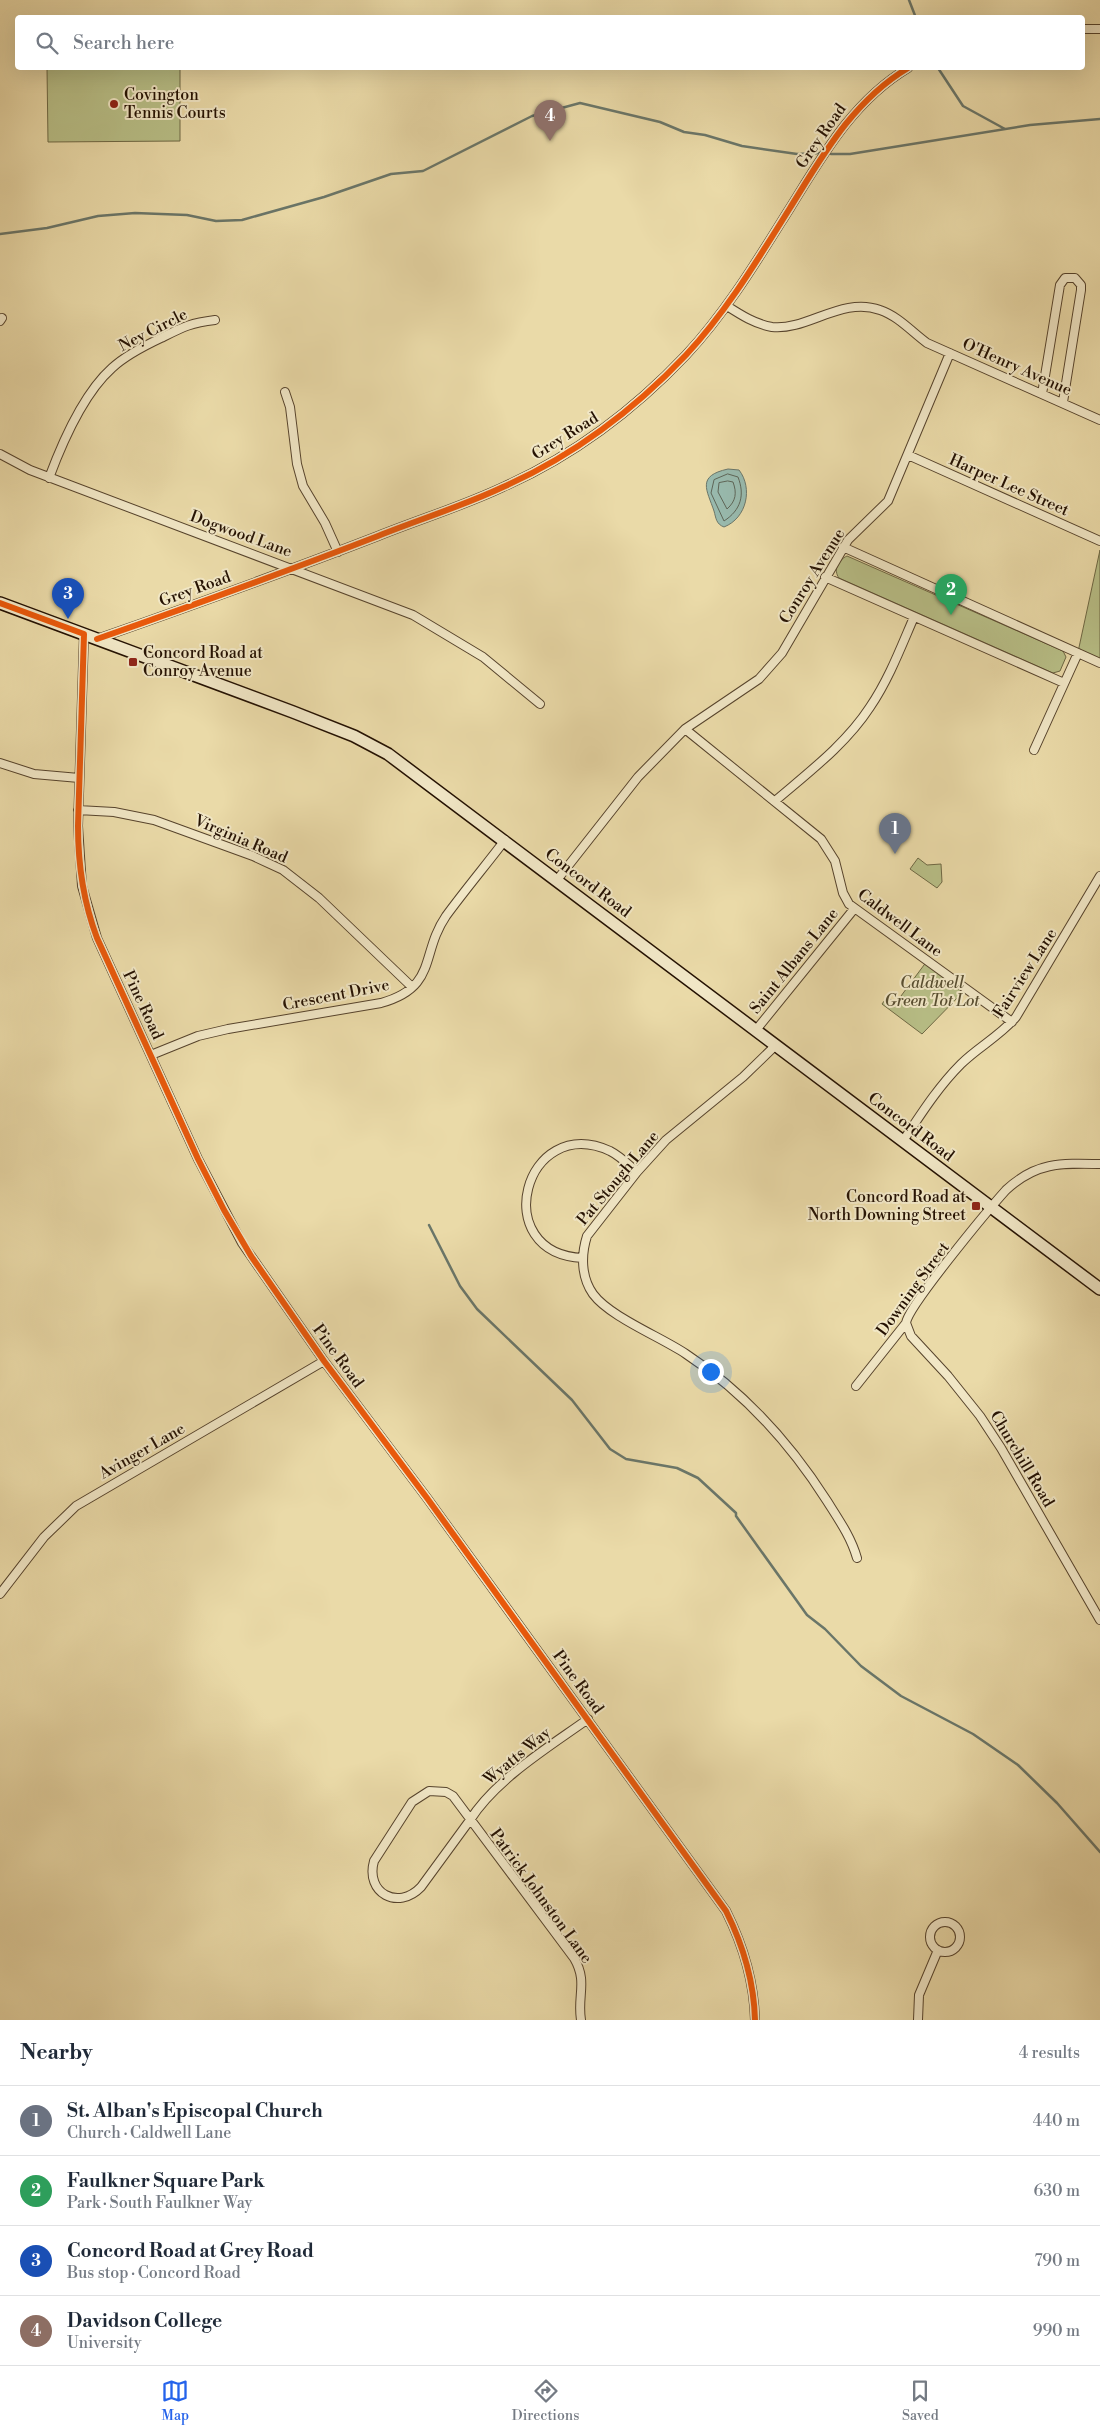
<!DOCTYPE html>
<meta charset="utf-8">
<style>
body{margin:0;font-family:"Libre Bodoni",serif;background:#f6f6f7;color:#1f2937}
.you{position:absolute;left:710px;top:1371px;width:18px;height:18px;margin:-12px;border:4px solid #fff;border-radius:50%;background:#1a73e8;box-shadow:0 0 0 8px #1a73e833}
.badge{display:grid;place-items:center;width:32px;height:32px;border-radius:50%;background:#2563eb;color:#fff;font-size:16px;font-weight:700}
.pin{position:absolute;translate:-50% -41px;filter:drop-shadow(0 1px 2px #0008)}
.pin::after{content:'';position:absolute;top:26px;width:18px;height:15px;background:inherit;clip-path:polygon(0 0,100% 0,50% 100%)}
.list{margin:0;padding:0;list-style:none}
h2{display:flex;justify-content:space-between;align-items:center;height:65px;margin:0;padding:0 20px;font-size:21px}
h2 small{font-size:16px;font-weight:400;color:#747a83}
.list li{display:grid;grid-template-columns:32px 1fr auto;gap:15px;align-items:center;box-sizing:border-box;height:70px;padding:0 20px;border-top:1px solid #e0e1e3}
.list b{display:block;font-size:19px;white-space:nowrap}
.list p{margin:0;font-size:16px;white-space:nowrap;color:#747a83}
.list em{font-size:16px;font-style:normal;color:#747a83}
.icon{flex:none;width:28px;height:28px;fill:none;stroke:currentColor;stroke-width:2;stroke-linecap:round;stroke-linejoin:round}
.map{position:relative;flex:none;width:1100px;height:2020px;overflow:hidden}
.search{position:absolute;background:#fff;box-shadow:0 5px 20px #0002;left:15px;right:15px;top:15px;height:55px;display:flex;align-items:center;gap:12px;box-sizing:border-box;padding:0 18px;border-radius:5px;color:#747a83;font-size:19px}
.sheet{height:345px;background:#fff}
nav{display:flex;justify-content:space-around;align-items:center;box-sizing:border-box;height:70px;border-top:1px solid #e0e1e3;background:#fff;font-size:14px;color:#747a83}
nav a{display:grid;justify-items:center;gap:2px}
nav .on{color:#2563eb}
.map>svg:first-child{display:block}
.green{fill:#b8bf87;stroke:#6e6844}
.water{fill:#98baae;stroke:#6a7669}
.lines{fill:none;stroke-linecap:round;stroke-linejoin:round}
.shore{stroke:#5e6658;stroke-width:1}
.stream{stroke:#6a7669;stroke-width:2.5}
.minor-casing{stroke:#56432c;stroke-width:10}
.secondary-casing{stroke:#241102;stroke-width:14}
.minor{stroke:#f1e7c6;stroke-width:8}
.secondary{stroke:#f1e7c6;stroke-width:11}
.cycleway-casing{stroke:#f1e7c6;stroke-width:9}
.cycleway{stroke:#e8590c;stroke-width:6}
.poi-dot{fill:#8f2418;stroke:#f1e7c6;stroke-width:2}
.labels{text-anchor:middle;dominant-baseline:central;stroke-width:4;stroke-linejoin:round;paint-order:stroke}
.poi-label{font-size:16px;fill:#241102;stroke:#f1e7c6;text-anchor:start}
.street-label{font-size:16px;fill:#241102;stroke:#f1e7c6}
.park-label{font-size:16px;font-style:italic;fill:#584e31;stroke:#f1e7c6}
</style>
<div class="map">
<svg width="1100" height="2020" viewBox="0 0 1100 2020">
<rect width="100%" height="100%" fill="#eadaa8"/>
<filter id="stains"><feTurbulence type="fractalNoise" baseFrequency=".004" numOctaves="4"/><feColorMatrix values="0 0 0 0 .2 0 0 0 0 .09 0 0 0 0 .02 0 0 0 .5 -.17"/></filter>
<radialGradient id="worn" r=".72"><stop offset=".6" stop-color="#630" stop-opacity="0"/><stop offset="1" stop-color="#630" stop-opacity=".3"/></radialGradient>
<path class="green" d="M47,68H180V141L48,142Z
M1100,550V662L1078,652Z
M847,556L1063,651L1066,657L1060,671L1053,673L839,578C833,570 838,560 847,556Z
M918,858L927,865L941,864L942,882L937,888L910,869Z
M927,961L965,990L922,1034L882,1004L887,997L893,1001L898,1000Z"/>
<path class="water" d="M728,469L739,470C753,488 747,518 724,527C716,524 716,518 714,511C707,490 696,476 728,469Z"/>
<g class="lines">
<path class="shore" d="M728,474L738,477C745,495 741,510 724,521L711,493L714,480Z
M728,481L733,482C737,493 736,501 727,509L718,492L719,483Z"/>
<path class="stream" d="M909,0L916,18
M938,68L963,106L1005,129
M831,154H850L1030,125L1100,119
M0,234L47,228L98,216L135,213L187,215L216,221L242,220L324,197L391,174L423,171L532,116L580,103L660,122L684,132L705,135L742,146L797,154L821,153
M429,1225L460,1286L477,1309L572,1400L610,1449L626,1459L677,1468L698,1478L736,1513V1516L807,1615L825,1629L861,1666L901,1696L973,1734L1018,1765L1057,1803L1100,1852"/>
<g class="minor-casing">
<path id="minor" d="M1082,29H1100
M727,306C741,315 755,324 772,327C807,331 842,296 880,310C898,316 912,332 927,343L1100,420
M0,321L2,318
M285,392L290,407L297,464L303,486L325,523L338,552
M1042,394L1060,285L1065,278H1075L1081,285V290L1063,402
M0,454L30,470L413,615L483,657L540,704
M908,455L1100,541
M49,478C62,443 84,393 112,368C126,355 144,346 161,338C183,327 190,323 215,320
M843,547L1100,663
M825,577L1064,683
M84,634L78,826L82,886L97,938L198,1159L242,1243L324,1361L427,1498L726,1911C743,1945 754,1981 755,2020
M97,639C191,606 285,572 378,536C420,519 463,506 503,487C573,456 633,411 686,355C727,311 758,259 790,208C823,155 853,101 908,68
M685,729L821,839L835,861L843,893L849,904L1012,1022
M1034,750L1078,653
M0,763L34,774L79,778
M775,801C809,772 846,744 870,707C889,679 901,647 914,617
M78,810L114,812L154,820L253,856L283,870L319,898L412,987
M557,880L638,777L685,729L759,679L782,653L848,540L888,501L950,353
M756,1030L854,909
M776,1045L743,1077L666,1140L637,1172L587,1236C581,1255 581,1277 593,1294C610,1317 661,1337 686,1354C744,1392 790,1443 827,1501C839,1520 851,1537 857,1558
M151,1055L198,1036L228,1029L381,1003C438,987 420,954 446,916C465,890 486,865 505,840
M903,1141C921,1114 938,1087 961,1064C978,1047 1000,1036 1016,1017L1100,876
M583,1258C487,1254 524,1112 610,1151C620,1156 629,1165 637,1172
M906,1323L911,1336L948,1376L980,1416L1001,1448L1100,1620
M856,1386L906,1323C908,1306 989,1209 1006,1190C1036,1162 1061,1163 1100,1164
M0,1594L44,1537L76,1506L324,1361
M930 1937a15 15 0 1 1 30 0a15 15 0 1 1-30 0Z
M581,2020C577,1995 588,1982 574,1958L453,1796L446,1792L429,1791L412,1802L374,1861C365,1893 398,1911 421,1887L470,1820C496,1779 549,1747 588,1719
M918,2020L919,1995L938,1950"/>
</g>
<g class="secondary-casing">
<path id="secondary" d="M0,603L293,712L354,736L388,754L1100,1289"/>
</g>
<use href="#minor" class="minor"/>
<use href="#secondary" class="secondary"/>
<g class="cycleway-casing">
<path id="cycleway" d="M0,603L84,634L78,826C78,865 83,901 97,938L198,1159L224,1210L251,1256L324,1361L427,1498L726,1911C743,1945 754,1981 755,2020
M97,639C191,606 285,572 378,536C420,519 463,506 503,487C573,456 633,411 686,355C727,311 758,259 790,208C823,155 853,101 908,68"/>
</g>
<use href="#cycleway" class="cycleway"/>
</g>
<g class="poi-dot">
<circle cx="114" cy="104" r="5"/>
<rect x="128" y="657" width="10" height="10" rx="2.5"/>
<rect x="971" y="1201" width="10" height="10" rx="2.5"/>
</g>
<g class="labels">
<g class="poi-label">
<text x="124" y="95">Covington<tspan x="124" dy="18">Tennis Courts</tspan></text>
<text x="143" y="653">Concord Road at<tspan x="143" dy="18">Conroy Avenue</tspan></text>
<text x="966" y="1197" text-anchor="end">Concord Road at<tspan x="966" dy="18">North Downing Street</tspan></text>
</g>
<g class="street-label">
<text transform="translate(821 136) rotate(-55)">Grey Road</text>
<text transform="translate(153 330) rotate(-27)">Ney Circle</text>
<text transform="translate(1017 367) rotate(24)">O'Henry Avenue</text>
<text transform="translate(565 436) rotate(-32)">Grey Road</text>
<text transform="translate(1009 485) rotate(24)">Harper Lee Street</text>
<text transform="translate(241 534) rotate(20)">Dogwood Lane</text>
<text transform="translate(812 576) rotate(-58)">Conroy Avenue</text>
<text transform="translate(195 589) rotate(-20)">Grey Road</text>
<text transform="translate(241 839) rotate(23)">Virginia Road</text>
<text transform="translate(588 883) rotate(37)">Concord Road</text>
<text transform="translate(900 923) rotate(37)">Caldwell Lane</text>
<text transform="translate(794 961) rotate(-51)">Saint Albans Lane</text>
<text transform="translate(1025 973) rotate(-57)">Fairview Lane</text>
<text transform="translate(336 995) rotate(-11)">Crescent Drive</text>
<text transform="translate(143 1005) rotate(65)">Pine Road</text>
<text transform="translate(911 1127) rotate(37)">Concord Road</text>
<text transform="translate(618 1178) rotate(-50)">Pat Stough Lane</text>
<text transform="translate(913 1289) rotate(-54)">Downing Street</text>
<text transform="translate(338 1356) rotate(54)">Pine Road</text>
<text transform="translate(142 1451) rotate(-30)">Avinger Lane</text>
<text transform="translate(1022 1459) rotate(59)">Churchill Road</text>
<text transform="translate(578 1682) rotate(54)">Pine Road</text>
<text transform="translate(517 1756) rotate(-39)">Wyatts Way</text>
<text transform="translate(541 1896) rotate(54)">Patrick Johnston Lane</text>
</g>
<g class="park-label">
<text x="932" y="983">Caldwell<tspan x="932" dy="18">Green Tot Lot</tspan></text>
</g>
</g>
<rect width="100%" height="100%" filter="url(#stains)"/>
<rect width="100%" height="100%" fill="url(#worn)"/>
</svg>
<div class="you"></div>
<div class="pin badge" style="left:895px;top:854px;background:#6b7280">1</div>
<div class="pin badge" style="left:951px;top:615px;background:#2e9e5b">2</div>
<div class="pin badge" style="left:68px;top:619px;background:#1a4fb4">3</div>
<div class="pin badge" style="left:550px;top:141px;background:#8d6e63">4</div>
<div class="search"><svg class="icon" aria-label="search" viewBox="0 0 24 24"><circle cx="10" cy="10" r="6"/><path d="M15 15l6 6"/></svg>Search here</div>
</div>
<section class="sheet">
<h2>Nearby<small>4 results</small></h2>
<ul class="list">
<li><span class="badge" style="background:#6b7280">1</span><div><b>St. Alban's Episcopal Church</b><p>Church · Caldwell Lane</p></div><em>440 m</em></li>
<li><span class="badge" style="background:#2e9e5b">2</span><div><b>Faulkner Square Park</b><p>Park · South Faulkner Way</p></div><em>630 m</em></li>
<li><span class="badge" style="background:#1a4fb4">3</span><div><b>Concord Road at Grey Road</b><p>Bus stop · Concord Road</p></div><em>790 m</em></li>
<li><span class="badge" style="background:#8d6e63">4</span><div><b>Davidson College</b><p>University</p></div><em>990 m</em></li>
</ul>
</section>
<nav>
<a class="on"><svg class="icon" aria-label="map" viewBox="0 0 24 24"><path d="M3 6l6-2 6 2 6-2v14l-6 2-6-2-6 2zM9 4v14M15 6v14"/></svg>Map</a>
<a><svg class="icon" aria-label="directions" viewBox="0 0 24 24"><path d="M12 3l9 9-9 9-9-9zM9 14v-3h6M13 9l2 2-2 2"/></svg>Directions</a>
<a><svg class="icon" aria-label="saved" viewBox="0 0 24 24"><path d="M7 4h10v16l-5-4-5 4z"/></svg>Saved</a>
</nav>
